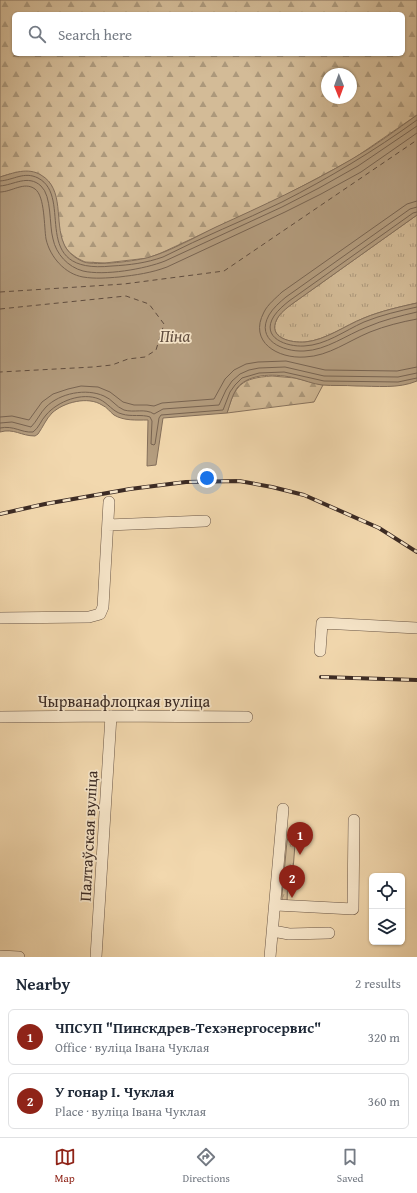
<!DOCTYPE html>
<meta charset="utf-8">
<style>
body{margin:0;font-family:"Gentium Book Plus",serif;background:#f6f6f7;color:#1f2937}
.controls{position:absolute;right:12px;bottom:12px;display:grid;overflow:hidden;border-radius:6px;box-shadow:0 1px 3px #0004}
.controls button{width:36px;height:36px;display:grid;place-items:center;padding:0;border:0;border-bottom:1px solid #e0e1e3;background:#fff;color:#1f2937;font:20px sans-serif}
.compass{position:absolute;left:321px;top:68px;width:36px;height:36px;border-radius:50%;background:#fff;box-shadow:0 1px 3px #0004;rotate:179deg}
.you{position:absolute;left:207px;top:478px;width:14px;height:14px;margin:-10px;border:3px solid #fff;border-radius:50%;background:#1a73e8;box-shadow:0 0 0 6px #1a73e833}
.badge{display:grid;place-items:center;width:26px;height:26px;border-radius:50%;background:#8f2418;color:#fff;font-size:13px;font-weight:700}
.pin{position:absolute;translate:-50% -33px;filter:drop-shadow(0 1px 2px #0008)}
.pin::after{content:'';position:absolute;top:21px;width:14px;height:12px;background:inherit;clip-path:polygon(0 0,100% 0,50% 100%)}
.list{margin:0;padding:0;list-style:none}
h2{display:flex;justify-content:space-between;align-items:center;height:52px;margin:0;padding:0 16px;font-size:17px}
h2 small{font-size:13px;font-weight:400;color:#747a83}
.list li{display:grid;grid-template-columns:26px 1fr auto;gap:12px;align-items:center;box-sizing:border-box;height:56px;margin:0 8px 8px;padding:0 8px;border:1px solid #e0e1e3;border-radius:6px}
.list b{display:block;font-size:15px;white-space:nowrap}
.list p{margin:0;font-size:13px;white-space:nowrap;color:#747a83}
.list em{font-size:13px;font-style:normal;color:#747a83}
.icon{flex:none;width:22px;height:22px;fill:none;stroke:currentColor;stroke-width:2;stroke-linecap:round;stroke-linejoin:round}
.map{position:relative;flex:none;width:417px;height:957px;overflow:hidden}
.search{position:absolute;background:#fff;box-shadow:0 1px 3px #0004;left:12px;right:12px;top:12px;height:44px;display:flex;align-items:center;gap:10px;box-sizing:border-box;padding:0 14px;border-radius:6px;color:#747a83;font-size:15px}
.sheet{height:180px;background:#fff}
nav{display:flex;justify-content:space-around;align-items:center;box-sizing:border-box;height:56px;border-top:1px solid #e0e1e3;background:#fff;font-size:11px;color:#747a83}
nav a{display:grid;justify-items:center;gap:2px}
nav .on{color:#8f2418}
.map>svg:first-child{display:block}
.grass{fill:url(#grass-tufts);stroke:#88735e}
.forest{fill:url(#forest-firs);stroke:#88735e;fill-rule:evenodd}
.water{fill:#b49d7f;stroke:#846f5b}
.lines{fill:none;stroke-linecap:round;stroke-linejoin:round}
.shore{stroke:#786452;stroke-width:1}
.ferry{stroke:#604d3f;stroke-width:1;stroke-dasharray:5 4;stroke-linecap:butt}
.minor-casing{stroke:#6a5646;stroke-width:12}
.minor{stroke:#f7e6ca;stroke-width:11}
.rail-casing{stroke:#3c2b24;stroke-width:4}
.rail{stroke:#f7e6ca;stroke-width:2.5;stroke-dasharray:8;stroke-linecap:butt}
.labels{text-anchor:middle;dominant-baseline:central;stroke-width:3.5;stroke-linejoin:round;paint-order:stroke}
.street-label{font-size:16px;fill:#3c2b24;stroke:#f7e6ca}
.water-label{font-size:17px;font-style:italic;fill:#604d3f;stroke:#f7e6ca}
</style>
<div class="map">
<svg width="417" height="957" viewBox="0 0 417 957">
<defs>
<pattern id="grass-tufts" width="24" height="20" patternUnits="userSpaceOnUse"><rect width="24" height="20" fill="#d3bb97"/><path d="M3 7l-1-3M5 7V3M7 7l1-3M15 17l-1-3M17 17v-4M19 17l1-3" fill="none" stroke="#ac987b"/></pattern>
<pattern id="forest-firs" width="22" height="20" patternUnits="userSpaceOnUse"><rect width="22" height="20" fill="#d3bb97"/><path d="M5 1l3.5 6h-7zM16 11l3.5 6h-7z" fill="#ac987b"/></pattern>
</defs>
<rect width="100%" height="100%" fill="#f2d8ae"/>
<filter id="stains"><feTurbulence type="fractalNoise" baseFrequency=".005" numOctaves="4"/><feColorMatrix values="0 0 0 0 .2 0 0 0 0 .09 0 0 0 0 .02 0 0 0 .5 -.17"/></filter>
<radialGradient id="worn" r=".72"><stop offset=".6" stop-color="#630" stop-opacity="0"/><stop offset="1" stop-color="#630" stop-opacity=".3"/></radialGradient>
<path class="grass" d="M417,215V303C399,307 381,311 364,318C344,326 326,340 305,342C291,343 267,338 277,319C280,313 286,308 292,304Z
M292,833H308L307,845L295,844L293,870H288L287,904L282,900V895L287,841L289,835Z"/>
<path class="forest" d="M0,0H417V115L353,159L314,180L278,199L161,253L148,258L105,263L85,262L77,258L69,252L64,245L61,237L10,174L0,177ZM14,14H403V54H14ZM327,74H351V98H327Z
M272,376L295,378L323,385L314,402L227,413C235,385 241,378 272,376Z"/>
<path class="water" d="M417,115V215L292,304C287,308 280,313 277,319C267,338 291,343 305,342C326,340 344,326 364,318C381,311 399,307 417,303V381C398,389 377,386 356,386C345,385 333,386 322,385C313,384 304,380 295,378C278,374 250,372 237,388C232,395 230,405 227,413L163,418L156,465L147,466L148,420C136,420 124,421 114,415C110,412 107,407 102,405C88,396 64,402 52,413C46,419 43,427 38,434L35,436C21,436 14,428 0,432V177C13,173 28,167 41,175C65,189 54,222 64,244C67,252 76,259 84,262C96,266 137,261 150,257C173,250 195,237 216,227C262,206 308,185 352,159C375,146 396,130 417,115Z"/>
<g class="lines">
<path class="shore" d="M0,181C14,180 24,171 38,178C75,197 26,275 112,266C130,265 146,263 163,257C202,237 243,221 282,202C329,178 374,151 417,120
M0,186C14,185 28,174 41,186C52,196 49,225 53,239C56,254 68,267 83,271C104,276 145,269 165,261L282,207L319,188L358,166L417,126
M0,192C12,192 24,181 35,189C45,196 44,227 46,239C50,257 65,274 83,277C95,279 107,278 119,277C136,275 151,273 167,267L285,212L321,194L361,172L417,133
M417,201L407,204L282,292C276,298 268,304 264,312C248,342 278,359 305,357C329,356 348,341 370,332C385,326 401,322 417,319
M417,207L410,209L286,297C280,302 273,308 269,315C255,340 283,352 304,351C327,350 346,335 367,327C383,320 400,316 417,312
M417,212L413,213L289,301C284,305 278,310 274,316C260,338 287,347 304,346C326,345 344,331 364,322C381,315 399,311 417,307
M0,417L12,416L29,420L42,402L53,394L68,389L81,386L98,387L110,392L123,402L134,405H147L154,406L162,403L214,399L225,379L234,370L246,364L258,362L286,361L325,370L397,371L417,367
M0,423L12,422L31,427C37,421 40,413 46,407C60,393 86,388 104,396C112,399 116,407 124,410C134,413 145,408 154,414L163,409L219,405L226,390L232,381L240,374L249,370L259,368L285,367L324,376L398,377L417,373
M0,428C14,425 21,433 33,432C39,428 41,420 46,415C58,401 82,392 99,399C108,403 113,412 122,414C131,417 142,414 150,417L152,421L151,444L154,445L155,444L159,418L161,415L223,410L230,392L235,385L242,378L259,373L284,372L324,381L398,382L417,378"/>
<path class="ferry" d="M0,292L124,284L224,271L417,140
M0,309L126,296L149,304L164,324L156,350L145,357L128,359L112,365L93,367L0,372"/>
<g class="minor-casing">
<path id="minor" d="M108,525L205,521
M0,618L89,617L100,614L103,607L109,502
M320,651L322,623L417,628
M0,717L111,716L247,717
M276,905L353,909L354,820
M273,931L289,934L329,933
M0,956L19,957
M96,957L111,716
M270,957L283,809"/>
</g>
<use href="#minor" class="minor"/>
<g class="rail-casing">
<path id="rail" d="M0,514L45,504L130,489L186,482L239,481L272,487L304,495L379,528L417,552
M321,677L417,680"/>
</g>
<use href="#rail" class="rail"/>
</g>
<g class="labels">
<g class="street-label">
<text x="124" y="701">Чырванафлоцкая вуліца</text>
<text transform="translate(88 836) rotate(-87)">Палтаўская вуліца</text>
</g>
<g class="water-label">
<text x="175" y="335">Піна</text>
</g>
</g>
<rect width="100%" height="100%" filter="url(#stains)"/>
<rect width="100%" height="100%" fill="url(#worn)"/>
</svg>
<div class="controls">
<button><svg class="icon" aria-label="locate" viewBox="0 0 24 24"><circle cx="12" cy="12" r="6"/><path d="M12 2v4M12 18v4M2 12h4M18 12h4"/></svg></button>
<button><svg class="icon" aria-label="layers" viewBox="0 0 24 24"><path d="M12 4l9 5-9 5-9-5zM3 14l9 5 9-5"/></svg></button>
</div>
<svg class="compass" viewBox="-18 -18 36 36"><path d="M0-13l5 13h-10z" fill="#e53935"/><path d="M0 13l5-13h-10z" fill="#747a83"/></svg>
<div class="you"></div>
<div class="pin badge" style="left:300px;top:855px">1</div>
<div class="pin badge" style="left:292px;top:898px">2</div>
<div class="search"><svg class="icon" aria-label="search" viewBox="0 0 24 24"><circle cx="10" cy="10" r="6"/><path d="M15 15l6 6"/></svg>Search here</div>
</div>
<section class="sheet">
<h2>Nearby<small>2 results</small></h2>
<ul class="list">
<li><span class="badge">1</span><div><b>ЧПСУП &quot;Пинскдрев-Техэнергосервис&quot;</b><p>Office · вуліца Івана Чуклая</p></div><em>320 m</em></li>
<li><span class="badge">2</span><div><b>У гонар І. Чуклая</b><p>Place · вуліца Івана Чуклая</p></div><em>360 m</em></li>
</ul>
</section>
<nav>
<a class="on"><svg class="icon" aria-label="map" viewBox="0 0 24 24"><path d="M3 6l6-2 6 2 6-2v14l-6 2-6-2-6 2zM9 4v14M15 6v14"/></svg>Map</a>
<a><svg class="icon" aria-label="directions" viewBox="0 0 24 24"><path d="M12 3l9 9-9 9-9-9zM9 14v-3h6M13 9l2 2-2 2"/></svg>Directions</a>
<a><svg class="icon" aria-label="saved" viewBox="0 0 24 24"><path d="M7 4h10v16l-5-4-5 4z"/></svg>Saved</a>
</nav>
